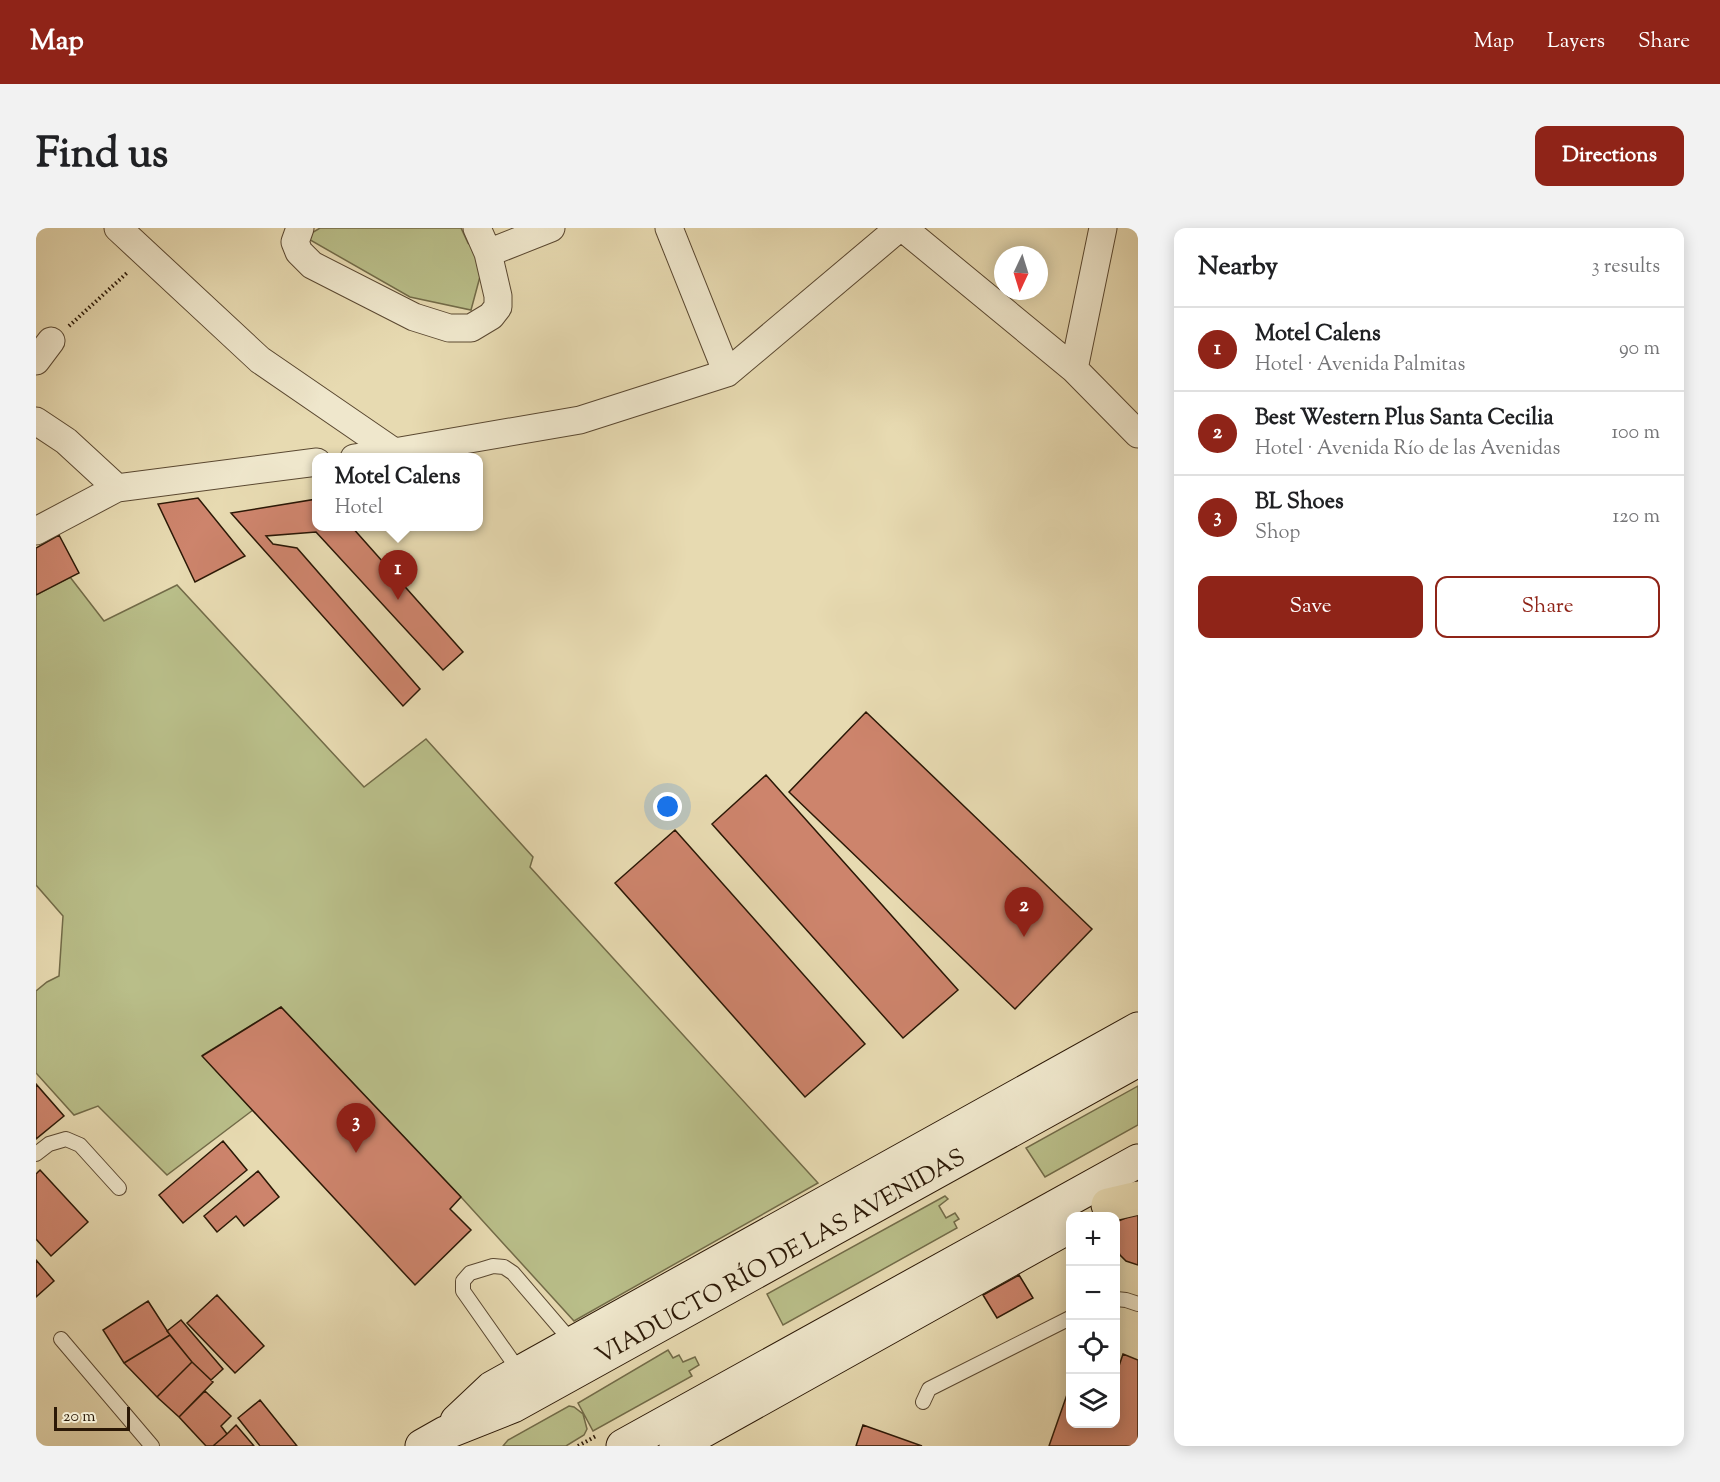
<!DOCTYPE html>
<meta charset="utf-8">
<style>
body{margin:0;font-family:"Sorts Mill Goudy",serif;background:#f2f2f2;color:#202124}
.controls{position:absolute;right:18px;bottom:18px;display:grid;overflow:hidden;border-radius:12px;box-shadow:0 3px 15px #0003}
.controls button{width:54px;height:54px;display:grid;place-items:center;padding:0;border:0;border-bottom:2px solid #e0e0e0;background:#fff;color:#202124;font:30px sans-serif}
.compass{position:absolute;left:958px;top:18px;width:54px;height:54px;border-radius:50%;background:#fff;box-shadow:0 3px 15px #0003;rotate:184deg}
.scale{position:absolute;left:18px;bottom:15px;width:76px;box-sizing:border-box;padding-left:6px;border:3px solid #2b1806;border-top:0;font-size:16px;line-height:21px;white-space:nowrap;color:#2b1806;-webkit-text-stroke:4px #efe7cc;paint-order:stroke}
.you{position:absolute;left:632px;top:579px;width:21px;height:21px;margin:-15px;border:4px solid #fff;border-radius:50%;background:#1a73e8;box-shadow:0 0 0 9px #1a73e833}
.badge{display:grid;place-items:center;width:39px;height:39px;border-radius:50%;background:#8f2418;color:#fff;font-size:20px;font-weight:700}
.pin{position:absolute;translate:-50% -50px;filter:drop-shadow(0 2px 3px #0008)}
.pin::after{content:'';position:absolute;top:32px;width:21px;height:18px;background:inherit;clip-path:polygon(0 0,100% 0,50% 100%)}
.popup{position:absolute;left:276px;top:225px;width:171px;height:78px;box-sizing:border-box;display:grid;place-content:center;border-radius:12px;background:#fff;filter:drop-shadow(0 2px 4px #0005);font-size:20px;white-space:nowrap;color:#757577}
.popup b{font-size:22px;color:#202124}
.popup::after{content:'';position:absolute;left:50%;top:100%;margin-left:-12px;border:12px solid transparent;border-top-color:#fff}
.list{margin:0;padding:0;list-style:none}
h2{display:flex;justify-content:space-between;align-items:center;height:78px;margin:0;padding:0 24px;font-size:26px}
h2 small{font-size:20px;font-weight:400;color:#757577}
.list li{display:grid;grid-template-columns:39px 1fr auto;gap:18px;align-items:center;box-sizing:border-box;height:84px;padding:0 24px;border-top:2px solid #e0e0e0}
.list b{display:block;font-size:22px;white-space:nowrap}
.list p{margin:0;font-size:20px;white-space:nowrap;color:#757577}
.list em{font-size:20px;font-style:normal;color:#757577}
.actions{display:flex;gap:12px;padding:18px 24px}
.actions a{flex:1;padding:14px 0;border:2px solid #8f2418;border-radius:12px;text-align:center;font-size:21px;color:#8f2418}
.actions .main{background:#8f2418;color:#fff}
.icon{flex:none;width:33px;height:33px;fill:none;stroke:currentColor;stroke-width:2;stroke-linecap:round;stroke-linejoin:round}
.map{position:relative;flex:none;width:1102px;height:1218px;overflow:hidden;border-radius:12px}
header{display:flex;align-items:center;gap:36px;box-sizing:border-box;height:84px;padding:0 30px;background:#8f2418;color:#fff}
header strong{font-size:28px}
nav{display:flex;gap:33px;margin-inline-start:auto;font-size:21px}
.intro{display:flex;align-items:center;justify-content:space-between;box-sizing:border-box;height:144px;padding:0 36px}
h1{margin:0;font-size:42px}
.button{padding:15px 27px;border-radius:12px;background:#8f2418;color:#fff;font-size:21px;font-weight:700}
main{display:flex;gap:36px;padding:0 36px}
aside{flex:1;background:#fff;border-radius:12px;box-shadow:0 3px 15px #0003}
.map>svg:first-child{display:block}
.green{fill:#b9be89;stroke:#726b48;stroke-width:1.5}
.building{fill:#cd846c;stroke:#2b1806;stroke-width:1.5}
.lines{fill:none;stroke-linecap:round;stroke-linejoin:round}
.lane-casing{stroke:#5a4831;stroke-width:16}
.street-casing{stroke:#5a4831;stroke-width:29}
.secondary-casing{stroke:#2b1806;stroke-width:35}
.primary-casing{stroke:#2b1806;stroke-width:35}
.path{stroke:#2b1806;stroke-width:4;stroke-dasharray:1.5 3;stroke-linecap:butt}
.lane{stroke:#efe7cc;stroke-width:14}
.street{stroke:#efe7cc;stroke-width:27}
.secondary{stroke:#efe7cc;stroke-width:33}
.primary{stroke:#e7dab1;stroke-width:33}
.labels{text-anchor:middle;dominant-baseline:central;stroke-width:4.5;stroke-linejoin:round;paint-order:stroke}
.street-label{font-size:24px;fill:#2b1806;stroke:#efe7cc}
</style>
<header>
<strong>Map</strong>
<nav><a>Map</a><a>Layers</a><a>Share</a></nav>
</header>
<div class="intro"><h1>Find us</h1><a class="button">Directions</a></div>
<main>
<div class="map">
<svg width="1102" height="1218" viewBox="0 0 1102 1218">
<rect width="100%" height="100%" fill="#e7dab1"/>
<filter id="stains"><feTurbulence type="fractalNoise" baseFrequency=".00333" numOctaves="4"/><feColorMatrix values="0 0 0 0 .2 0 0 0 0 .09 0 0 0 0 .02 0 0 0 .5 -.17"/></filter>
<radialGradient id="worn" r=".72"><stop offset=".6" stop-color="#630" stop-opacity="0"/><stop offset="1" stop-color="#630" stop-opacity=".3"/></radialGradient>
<path class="green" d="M284,0H425L432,15L449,30L435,82L374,69L269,9Z
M34,349L68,393L141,357L328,559L390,511L497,629L494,639L782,955L538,1093L425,969L245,779L167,827L217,882L131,947L62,878L38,887L0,845V763L11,754L23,748L27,688L0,657V367Z
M1102,858V897L1009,949L990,920Z
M909,968L912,971L903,978L910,990L919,985L923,991L918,994L921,1000L747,1097L731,1066Z
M632,1122L637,1130L643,1127L647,1134L659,1129L663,1137L653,1143L656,1148L557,1203L542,1175Z
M533,1178L538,1179L547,1186L551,1201L548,1207L530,1218H467L472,1212Z"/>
<path class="building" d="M162,270L209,328L159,354L122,276Z
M281,271V298H315L427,424L407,442L280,304L230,308L237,316L261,320L384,461L367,478L195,285Z
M23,307L43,345L0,367V320Z
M830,484L1056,701L979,781L753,564Z
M730,547L922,762L867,810L676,596Z
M639,602L829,816L769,869L579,655Z
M245,779L425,969L414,981L435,1002L379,1057L166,828Z
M0,856L28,888L0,911Z
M187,913L211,942L147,995L123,967Z
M4,942L52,994L15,1028L0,1011V946Z
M222,943L243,969L208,998L200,988L181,1004L168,988Z
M1102,985V1037L1090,1033L1084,1027L1080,1017V994Z
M0,1032L18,1053L0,1069Z
M983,1047L997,1070L961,1090L947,1067Z
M181,1067L228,1118L199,1145L151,1095Z
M112,1073L134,1107L88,1135L67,1102Z
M145,1092L187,1141L175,1152L156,1134L131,1103Z
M134,1107L156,1134L121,1169L88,1135Z
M1087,1126L1102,1132V1218H1013L1034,1158V1196H1080V1147Z
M156,1134L177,1154L143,1189L121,1169Z
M169,1163L195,1188L185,1198L191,1206L177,1218H170L143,1189Z
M224,1172L261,1218H224L202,1190Z
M200,1197L218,1218H177L191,1206Z
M827,1197L886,1218H820Z"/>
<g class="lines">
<g class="lane-casing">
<path id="lane" d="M0,926L13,916L30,911L44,917L83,960
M1080,1071L1090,1072L1102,1076
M25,1111L116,1218
M484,1144L427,1063V1053L434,1045L457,1038L468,1039L477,1045L537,1115
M887,1174L893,1161L1034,1090"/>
</g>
<g class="street-casing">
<path id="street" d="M82,0L224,132L358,224
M264,0L259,14L263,24L276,37L378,89L413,100H435L455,88L462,79V68L452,25L441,0
M633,0L691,145
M867,0L1038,141L1102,206
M452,25L515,0
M0,133L15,113
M1038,141L1067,0
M0,193L30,213L81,260
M318,230L358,224L544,192L691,145L863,0
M0,303L81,260L281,234"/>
</g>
<g class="secondary-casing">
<g id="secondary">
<path d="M421,1193L456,1160L1102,801"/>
<path id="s1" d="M386,1218L409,1205L477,1178L1102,832"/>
<path d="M587,1218L1102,933"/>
<path d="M640,1218L1034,998"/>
</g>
</g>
<g class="primary-casing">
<path id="primary" d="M1072,977L1102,970"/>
</g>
<path class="path" d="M33,98L92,44
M542,1218L560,1208"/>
<use href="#lane" class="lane"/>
<use href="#street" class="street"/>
<use href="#secondary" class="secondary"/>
<use href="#primary" class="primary"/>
</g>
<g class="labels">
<g class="street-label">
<text stroke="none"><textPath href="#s1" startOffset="406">VIADUCTO RÍO DE LAS AVENIDAS</textPath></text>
</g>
</g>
<rect width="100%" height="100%" filter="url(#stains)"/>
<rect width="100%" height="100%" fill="url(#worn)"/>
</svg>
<div class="controls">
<button>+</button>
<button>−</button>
<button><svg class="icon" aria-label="locate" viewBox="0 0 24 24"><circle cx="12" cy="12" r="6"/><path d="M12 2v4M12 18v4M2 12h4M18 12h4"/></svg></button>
<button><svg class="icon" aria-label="layers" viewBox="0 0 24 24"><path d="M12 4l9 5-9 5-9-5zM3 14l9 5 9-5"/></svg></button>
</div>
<svg class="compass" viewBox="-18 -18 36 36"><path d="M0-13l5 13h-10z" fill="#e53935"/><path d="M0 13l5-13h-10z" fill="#757577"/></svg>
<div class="scale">20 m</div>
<div class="you"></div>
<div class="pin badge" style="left:362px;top:372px">1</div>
<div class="popup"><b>Motel Calens</b>Hotel</div>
<div class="pin badge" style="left:988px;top:709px">2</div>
<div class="pin badge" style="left:320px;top:925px">3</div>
</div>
<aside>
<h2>Nearby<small>3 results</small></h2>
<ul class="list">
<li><span class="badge">1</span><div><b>Motel Calens</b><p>Hotel · Avenida Palmitas</p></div><em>90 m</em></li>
<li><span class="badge">2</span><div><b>Best Western Plus Santa Cecilia</b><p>Hotel · Avenida Río de las Avenidas</p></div><em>100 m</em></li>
<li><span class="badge">3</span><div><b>BL Shoes</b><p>Shop</p></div><em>120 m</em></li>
</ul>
<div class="actions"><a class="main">Save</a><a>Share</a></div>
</aside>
</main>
